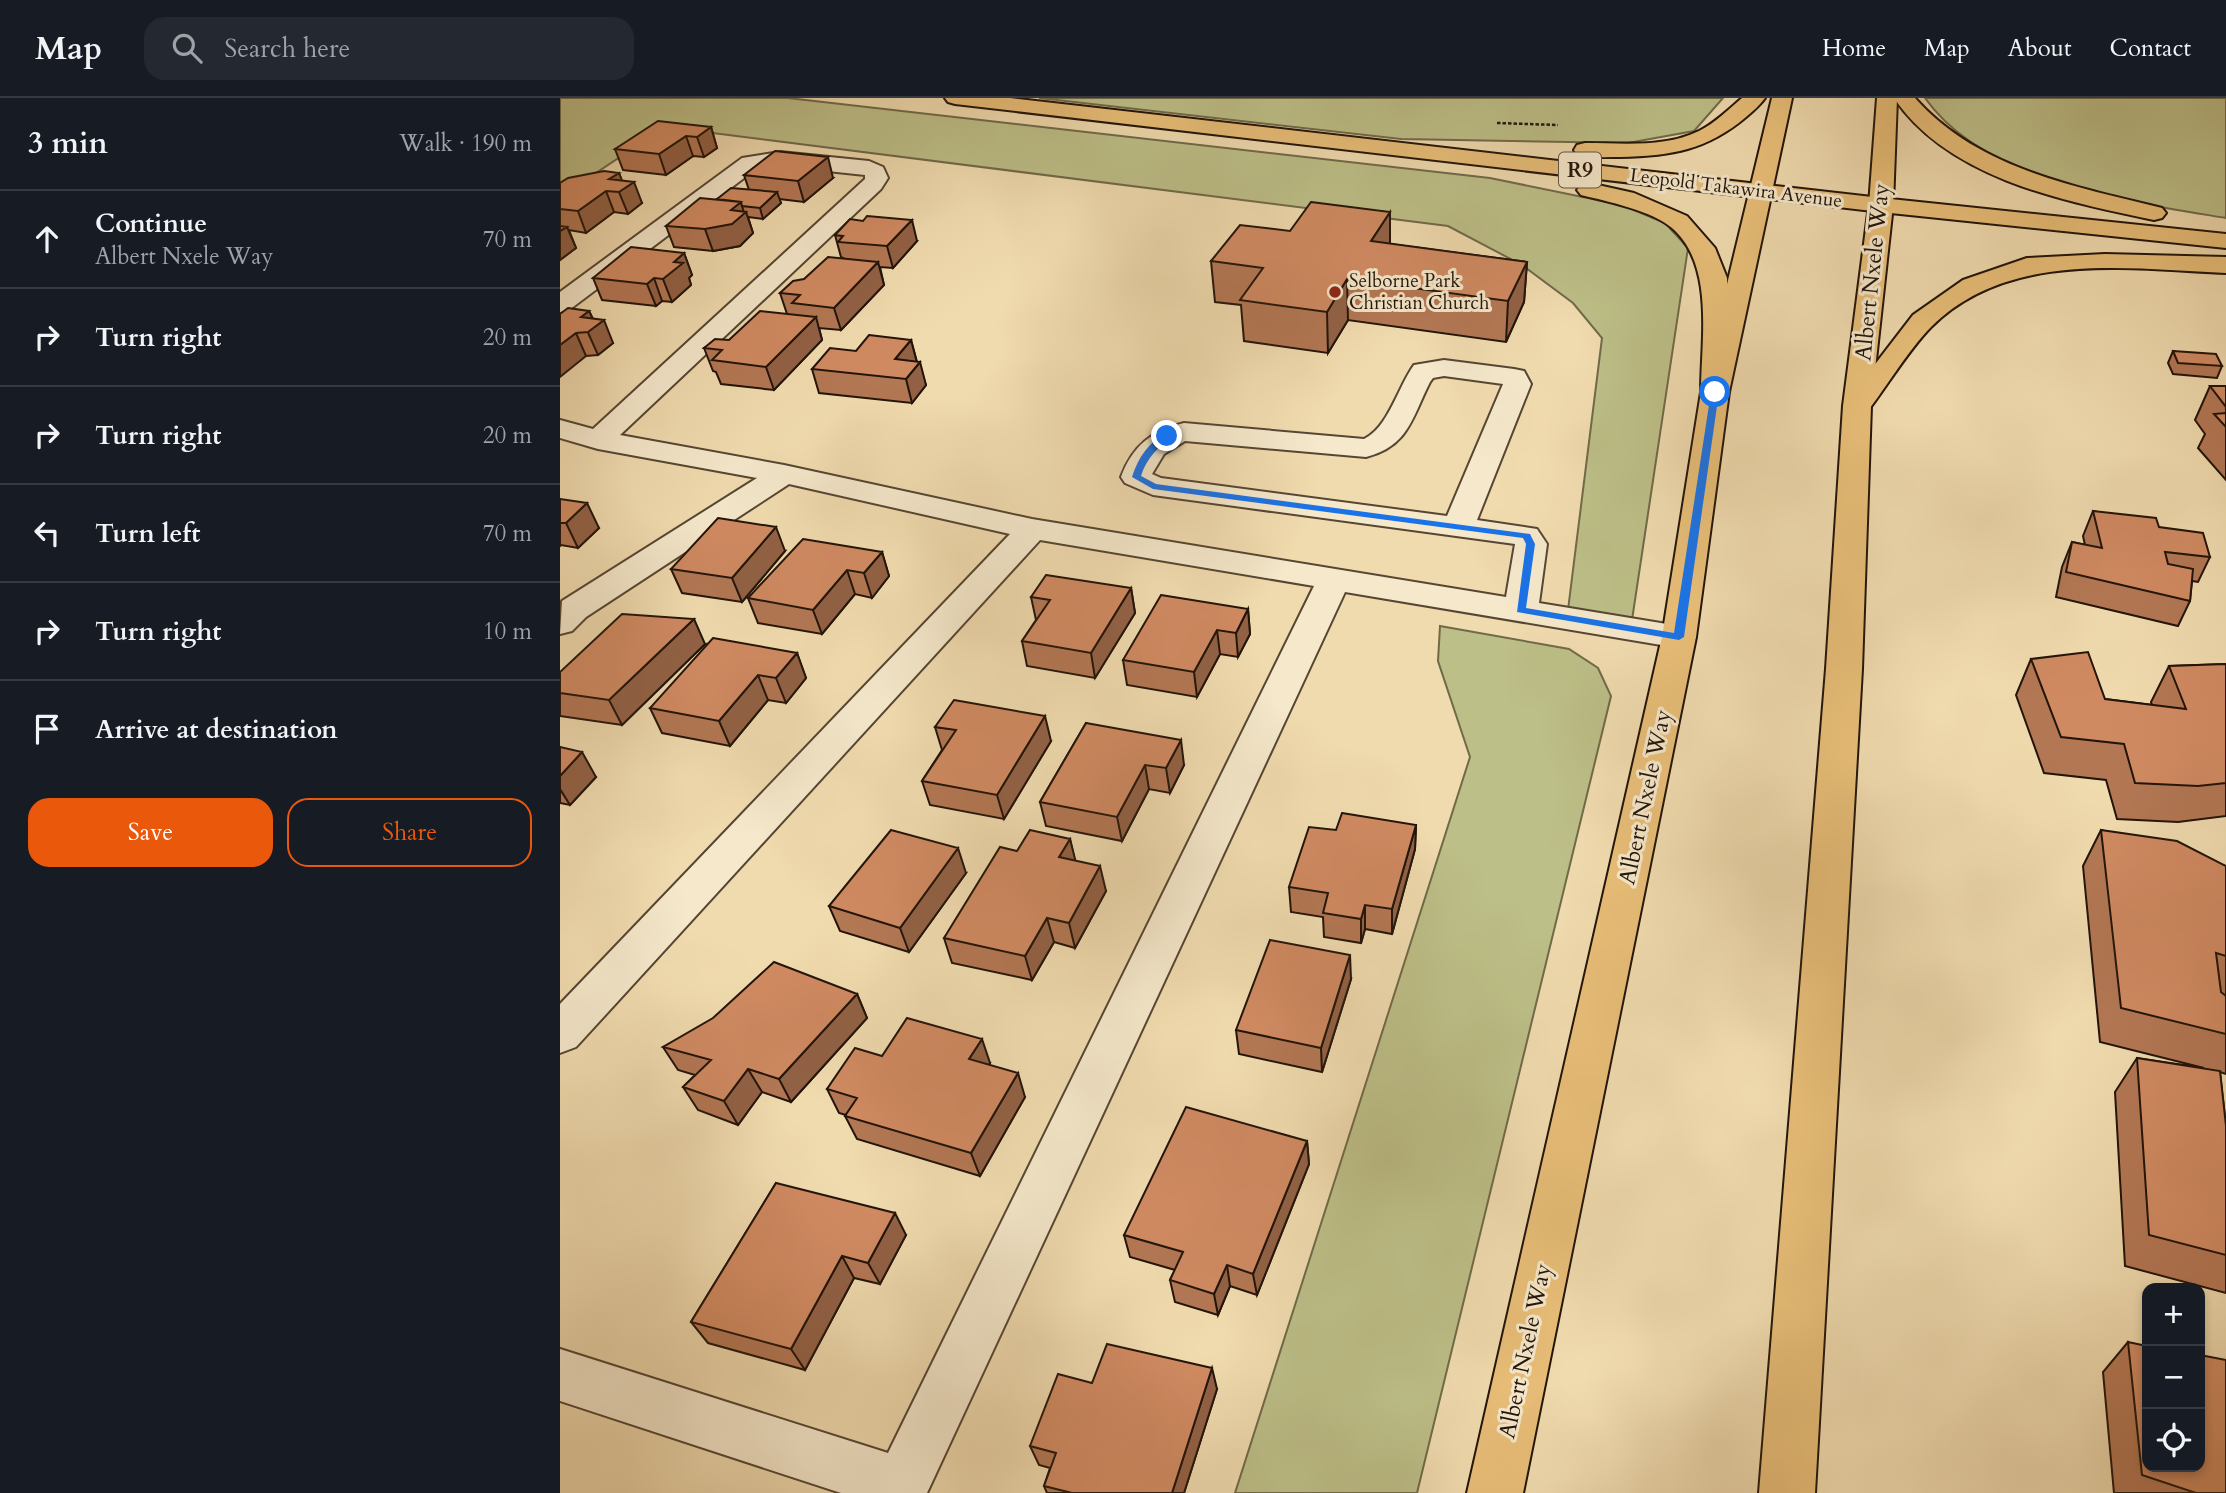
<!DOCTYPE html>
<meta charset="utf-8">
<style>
body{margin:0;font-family:Cardo,serif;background:#242831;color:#f1f3f6}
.controls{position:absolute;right:21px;bottom:21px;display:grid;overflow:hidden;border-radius:14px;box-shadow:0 4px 10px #0003}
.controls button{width:63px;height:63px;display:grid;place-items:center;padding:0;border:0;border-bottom:2px solid #363941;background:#171b24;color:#f1f3f6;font:35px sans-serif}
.stop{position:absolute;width:21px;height:21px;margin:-16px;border:5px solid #1a73e8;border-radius:50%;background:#fff}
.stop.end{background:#1a73e8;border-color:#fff;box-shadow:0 2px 7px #0008}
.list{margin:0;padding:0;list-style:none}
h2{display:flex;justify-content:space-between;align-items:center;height:91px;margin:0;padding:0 28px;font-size:30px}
h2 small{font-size:23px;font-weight:400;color:#9ea1a6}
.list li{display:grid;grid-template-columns:46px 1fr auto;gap:21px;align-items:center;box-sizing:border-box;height:98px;padding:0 28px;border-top:2px solid #363941}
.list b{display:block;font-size:26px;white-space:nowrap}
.list p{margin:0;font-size:23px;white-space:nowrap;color:#9ea1a6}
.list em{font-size:23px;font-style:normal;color:#9ea1a6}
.actions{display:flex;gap:14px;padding:21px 28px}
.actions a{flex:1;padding:16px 0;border:2px solid #ea580c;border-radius:21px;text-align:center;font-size:24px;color:#ea580c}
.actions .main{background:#ea580c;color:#fff}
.icon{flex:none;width:38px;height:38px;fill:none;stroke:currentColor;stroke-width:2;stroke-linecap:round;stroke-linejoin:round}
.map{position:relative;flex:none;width:1666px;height:1395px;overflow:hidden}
header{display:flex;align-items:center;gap:42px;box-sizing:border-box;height:98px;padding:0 35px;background:#171b24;border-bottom:2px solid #363941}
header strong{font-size:33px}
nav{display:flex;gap:38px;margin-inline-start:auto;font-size:24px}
.search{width:490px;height:63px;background:#242831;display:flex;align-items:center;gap:18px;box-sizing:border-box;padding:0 24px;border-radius:21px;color:#9ea1a6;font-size:26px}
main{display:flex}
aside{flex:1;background:#171b24}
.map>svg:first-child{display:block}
.green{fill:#bdbf88;stroke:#706a49;stroke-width:2}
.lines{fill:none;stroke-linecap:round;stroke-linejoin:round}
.minor-casing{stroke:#564633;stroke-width:4}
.major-casing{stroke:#22140a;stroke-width:4}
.highway-casing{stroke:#22140a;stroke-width:4}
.path{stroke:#22140a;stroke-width:2.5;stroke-dasharray:3.5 2;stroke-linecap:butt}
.minor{fill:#f5e8cb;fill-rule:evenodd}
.major{fill:#e8be78;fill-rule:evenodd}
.highway{fill:#e8be78;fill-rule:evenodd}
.wall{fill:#b37754;stroke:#22140a;stroke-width:2}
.shaded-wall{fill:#926145;stroke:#22140a;stroke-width:2}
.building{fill:#d08a62;stroke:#22140a;stroke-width:2}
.route{fill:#1a73e8}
.poi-dot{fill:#8f2418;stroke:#f5e8cb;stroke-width:2.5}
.labels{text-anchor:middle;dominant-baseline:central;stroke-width:6;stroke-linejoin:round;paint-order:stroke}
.far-street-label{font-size:19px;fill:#22140a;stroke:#f5e8cb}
.far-poi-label{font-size:19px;fill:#22140a;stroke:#f5e8cb;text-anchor:start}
.shield{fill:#f5e8cb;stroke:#615444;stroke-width:2}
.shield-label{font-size:21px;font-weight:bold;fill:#22140a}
.street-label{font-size:23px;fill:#22140a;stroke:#f5e8cb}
</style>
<header>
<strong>Map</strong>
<div class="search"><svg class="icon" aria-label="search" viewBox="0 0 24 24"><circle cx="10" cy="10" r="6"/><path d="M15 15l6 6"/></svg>Search here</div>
<nav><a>Home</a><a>Map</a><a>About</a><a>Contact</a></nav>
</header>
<main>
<aside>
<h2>3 min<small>Walk · 190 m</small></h2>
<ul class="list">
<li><svg class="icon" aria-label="ahead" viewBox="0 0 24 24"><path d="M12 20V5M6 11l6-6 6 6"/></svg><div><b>Continue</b><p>Albert Nxele Way</p></div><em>70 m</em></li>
<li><svg class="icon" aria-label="right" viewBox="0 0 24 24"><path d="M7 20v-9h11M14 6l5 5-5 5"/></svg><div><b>Turn right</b></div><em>20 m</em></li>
<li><svg class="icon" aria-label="right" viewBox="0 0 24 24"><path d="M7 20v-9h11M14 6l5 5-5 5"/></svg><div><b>Turn right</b></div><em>20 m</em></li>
<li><svg class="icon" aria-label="left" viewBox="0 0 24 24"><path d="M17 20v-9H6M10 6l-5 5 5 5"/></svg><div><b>Turn left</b></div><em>70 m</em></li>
<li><svg class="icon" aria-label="right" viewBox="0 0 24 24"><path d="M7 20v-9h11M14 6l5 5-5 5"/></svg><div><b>Turn right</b></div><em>10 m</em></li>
<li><svg class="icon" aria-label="arrive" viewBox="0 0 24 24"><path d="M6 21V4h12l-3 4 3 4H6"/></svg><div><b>Arrive at destination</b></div></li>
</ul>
<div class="actions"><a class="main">Save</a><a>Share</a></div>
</aside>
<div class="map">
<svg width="1666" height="1395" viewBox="0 0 1666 1395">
<rect width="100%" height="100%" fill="#f0dbaf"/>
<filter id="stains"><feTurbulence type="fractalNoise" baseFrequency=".00286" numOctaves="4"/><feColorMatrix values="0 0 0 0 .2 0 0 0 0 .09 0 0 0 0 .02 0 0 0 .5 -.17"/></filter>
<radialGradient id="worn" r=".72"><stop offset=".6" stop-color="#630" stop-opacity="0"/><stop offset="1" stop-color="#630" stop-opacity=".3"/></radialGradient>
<path class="green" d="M0,0H228L930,80L1062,107L1105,125L1128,150L1072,522L1008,512L1042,240L1013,205L962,167L888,128L105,29L0,99Z
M479,0H1163L1134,33L1068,45L841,41Z
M1365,0H1666V120C1570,104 1425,85 1365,0Z
M880,528L1009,551L1038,570L1051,598L857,1395H675L910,659L878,563Z"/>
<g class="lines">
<g class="minor-casing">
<path id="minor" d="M220,54L309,63L323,69L328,80L321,91L60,337L224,367L472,421L946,499L955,446L593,397L565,385L561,379C573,347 592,333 624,325L804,341C828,330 838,289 854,267L884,262L954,271L964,273L971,286L917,422L977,431L987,446L979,505L1119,528L1131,531L1136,539L1131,547L1119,550L785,494L367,1395H281L0,1303V1251L328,1355L754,488L480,442L16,949L0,955V906L450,436L229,386L26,519L12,533L0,536L2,503L197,380L38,351L0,340V322L33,331L305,81V77L220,68L196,71L9,212L0,214V194L182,60ZM884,278L943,286L887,418L601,380L592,376L604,356L625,343L806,359C849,348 852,319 870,284L873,280Z"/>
</g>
<g class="major-casing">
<path id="major" d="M1212,0H1232L1169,294L1136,539L963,1395H907L1102,539L1141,294Z
M1317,0H1337L1333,107L1311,308L1302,571L1255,1395H1199L1266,571L1283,308L1309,107Z"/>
</g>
<g class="highway-casing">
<path id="highway" d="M385,0H450L1321,100L1666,136V150L1321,114L395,6L388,4Z
M1182,0H1205C1200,7 1193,13 1186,19C1147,52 1111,58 1060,59C1046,59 1031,60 1017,57L1014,52L1017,47L1025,45C1061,45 1105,50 1139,33C1155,25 1168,12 1182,0Z
M1334,0H1355C1418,71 1514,88 1602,110L1606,115L1602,120L1594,122C1504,103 1389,81 1334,0Z
M1029,85L1074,95L1127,118L1155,150L1167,180L1169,294L1165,300L1155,302L1145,300L1141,294C1141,242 1155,167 1112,130C1093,113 1046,103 1021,97L1017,92L1021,87Z
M1545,156L1666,159V175C1568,171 1448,152 1371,229C1349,251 1327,288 1307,314L1297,317L1287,314L1283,308L1353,217L1403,182L1467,160Z"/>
</g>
<path class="path" d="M937,25L998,27"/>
<use href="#minor" class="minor"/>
<use href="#major" class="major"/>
<use href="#highway" class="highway"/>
</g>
<path class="wall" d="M151,29L157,50L144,59L133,58L106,77L63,72L55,51Z
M59,75L62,83L82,105L68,116L54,114L26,135L9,132L16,150L0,162V85Z
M184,77L273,80L244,104L219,101L221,105L203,121L188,119L193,135L180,148L153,153L114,149L106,128L157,101L189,92Z
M275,137L357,143L333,170L320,169L324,187L281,232L259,230L262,242L214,292L161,286L156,274L153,273L144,250L169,242L227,216L220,195L283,160L281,159Z
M830,146L967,164L964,204L946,244L788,222L768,255L684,243L681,207L655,204L651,163Z
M124,155L132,177L129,180L131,187L112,204L102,203L96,208L42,202L33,180Z
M29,213L33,221L53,245L38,257L26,258L0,216Z
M351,242L357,264L366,287L352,305L259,295L252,271L296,253Z
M1613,253L1662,268L1657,280L1613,276L1608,265Z
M1650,288H1666V382L1638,350L1645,336L1635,322Z
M0,401L39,430L18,450L1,447L0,448Z
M1533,413L1599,429L1650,459L1638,484L1632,483L1630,503L1618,528L1496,499L1502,469L1512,444L1525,447L1523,438Z
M225,453L182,504L122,495L111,471Z
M322,454L329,478L312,500L295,496L262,536L198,525L188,500Z
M571,490L575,515L535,580L467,568L462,543L476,522L471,499Z
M688,511L690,536L678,559L660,556L637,599L567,587L563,562Z
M145,546L62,627L0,618V574Z
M237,555L246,580L226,605L208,602L170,648L102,635L90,610Z
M1471,561L1545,601L1592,607L1591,604L1609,568L1666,566V718L1618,724L1557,721L1546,682L1484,675L1456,597Z
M526,625L624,667L610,695L589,691L562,743L486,728L480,704Z
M375,629L491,643L444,721L370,707L362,683L382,652Z
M0,649L36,679L10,707L0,705Z
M856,727L855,751L832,836L805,831L801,845L764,839L763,819L731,814L729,789L776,732Z
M1541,732L1666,768V976L1660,974L1666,1028V1195L1565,1168L1555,994L1577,960L1644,970L1540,944L1523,768Z
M510,741L515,763L546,793L515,850L494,844L472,882L392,865L384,840L457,753Z
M406,775L349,854L280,833L269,808Z
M791,881L762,974L679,956L676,932Z
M297,896L307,920L231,1004L202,994L178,1027L138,1012L123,989L135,977L118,972L103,949Z
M322,958L430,965L429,967L465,999L420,1078L297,1041L285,1018L286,1017L279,1015L267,991Z
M747,1043L749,1066L697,1197L670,1188L658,1217L615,1204L610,1182L615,1172L570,1159L564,1137Z
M216,1085L346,1137L320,1186L294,1180L245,1272L148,1245L131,1224Z
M1568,1244L1666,1395H1554L1543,1274Z
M532,1285L657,1291L624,1395H487L484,1388L490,1370L479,1367L470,1348Z"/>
<path class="shaded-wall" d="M151,29L157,50L144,59L137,39Z
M126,38L133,58L106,77L99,56Z
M268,59L273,80L244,104L238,83Z
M59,75L65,90L74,84L82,105L68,116L59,94L49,81Z
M46,93L54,114L26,135L18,113Z
M217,94L221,105L203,121L200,110Z
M181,104L184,115L186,114L193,135L180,148L153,153L145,131Z
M830,114V153L811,143Z
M352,122L357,143L333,170L327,148Z
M7,129L16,150L0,162V133Z
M124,155L132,177L129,180L131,187L112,204L103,181L114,164Z
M318,164L324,187L281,232L274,210Z
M967,164L964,204L946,244L948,203Z
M94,180L102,203L96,208L87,186Z
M787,181L788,222L768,255L767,214Z
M29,213L36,228L44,222L53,245L38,257L21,219Z
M256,219L262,242L214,292L206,269Z
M16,235L26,258L0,279V247Z
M351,242L357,265L335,261Z
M360,264L366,287L352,305L346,281Z
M27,405L39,430L18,450L6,425Z
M216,429L225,453L182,504L172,480Z
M322,454L329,478L312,500L304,475Z
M287,472L295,496L262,536L253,512Z
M571,490L575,515L535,580L531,555Z
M688,511L690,536L678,559L676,535Z
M134,521L145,546L62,627L49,602Z
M657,532L660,556L637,599L634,574Z
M237,555L246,580L226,605L216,580Z
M198,577L208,602L170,648L159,623Z
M485,618L491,643L444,721L437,697Z
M621,642L624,667L610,695L606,670Z
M22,654L36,679L10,707L0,691V678Z
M585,667L589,691L562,743L557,719Z
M856,727L855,751L832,836V811Z
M510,741L516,765L499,759Z
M398,750L406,775L349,854L340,830Z
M540,768L546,793L515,850L509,825Z
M805,807V831L801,845V821Z
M487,820L494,844L472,882L465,858Z
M790,857L791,881L762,974L761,950Z
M297,896L307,920L231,1004L219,981Z
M422,941L430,965L418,985L409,961Z
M188,971L202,994L178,1027L164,1003Z
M458,975L465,999L420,1078L411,1055Z
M747,1043L749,1066L697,1197L693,1176Z
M335,1115L346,1137L320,1186L308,1165Z
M282,1158L294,1180L245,1272L231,1251Z
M667,1167L670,1188L658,1217L654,1196Z
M652,1270L657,1291L624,1395H612Z"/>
<path class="building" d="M98,23L151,29L137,39L126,38L99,56L55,51Z
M215,53L268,59L238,83L184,77Z
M44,73L59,75L49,81L74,84L59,94L46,93L18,113L0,111V85L8,80Z
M171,90L217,94L200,110L182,108L181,104L157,101Z
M140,100L181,104L171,112L186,114L172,126L145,131L106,128Z
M751,104L830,114L811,143L967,164L948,203L787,181L767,214L680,202L703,170L651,163L680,127L730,133Z
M307,118L352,122L327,148L278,144L283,138L275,137L290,121L303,123Z
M0,128L7,129L0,133Z
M71,149L124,155L114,164L123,165L103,181L94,180L87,186L33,180Z
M268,159L318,164L274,210L232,205L240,197L220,195L233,183L244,181Z
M8,210L29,213L21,219L44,222L28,234L16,235L0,247V216Z
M200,213L256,219L206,269L152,262L162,252L144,250L155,241L169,242Z
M309,237L351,242L335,261L360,264L346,281L252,271L270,250L296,253Z
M1613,253L1656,256L1662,268L1618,265Z
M1650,288H1666V309Z
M1666,315V329L1654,316Z
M0,401L27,405L6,425H0Z
M1533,413L1596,420L1599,429L1643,435L1650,459L1605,454L1608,466L1633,471L1630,503L1506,474L1512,444L1542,450Z
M158,420L216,429L172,480L111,471Z
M243,441L322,454L304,475L287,472L253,512L188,500Z
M486,477L571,490L531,555L462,543L490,502L471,499Z
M601,497L688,511L676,535L657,532L634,574L563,562Z
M62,516L134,521L49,602L0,595V574Z
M153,540L237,555L216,580L198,577L159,623L90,610Z
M1528,554L1545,601L1626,611L1609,568L1666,566V685L1638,688L1575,685L1564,646L1501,639L1471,561Z
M394,602L485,618L437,697L362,683L396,632L375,629Z
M526,625L621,642L606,670L585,667L557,719L480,704Z
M0,649L22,654L0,678Z
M782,715L856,727L832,811L805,807L801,821L763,815L768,795L729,789L749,729L776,732Z
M331,732L398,750L340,830L269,808Z
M470,732L510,741L499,759L540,768L509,825L487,820L465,858L384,840L440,749L457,753Z
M1541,732L1617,743L1666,768V858L1656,855L1661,894L1666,898V936L1561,910Z
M710,842L790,857L761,950L676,932Z
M214,864L297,896L219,981L188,971L164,1003L123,989L151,962L103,949L153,920Z
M347,920L422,941L409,961L458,975L411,1055L285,1018L297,1000L267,991L295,950L322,958Z
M1577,960L1660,973L1666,1028V1157L1589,1137Z
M626,1009L747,1043L693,1176L667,1167L654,1196L610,1182L623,1154L564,1137Z
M216,1085L335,1115L308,1165L282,1158L231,1251L131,1224Z
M1568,1244L1587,1248V1369H1640V1257L1666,1262V1395H1636L1582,1377Z
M547,1246L652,1270L612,1395H512L484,1388L496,1355L470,1348L498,1276L532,1285Z"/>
<path class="route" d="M1155,292L1159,294L1124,539L1119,542L957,514L966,446L963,440L593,391L572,379C578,360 589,343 607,335L612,338C598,350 587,359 581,378L596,386L970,436L975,446L966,510L1114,535L1151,294Z"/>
<circle class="poi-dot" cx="775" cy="194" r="7"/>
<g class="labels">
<g class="far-street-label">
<text transform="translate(1176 90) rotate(7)">Leopold Takawira Avenue</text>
</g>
<g class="far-poi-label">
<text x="789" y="183">Selborne Park<tspan x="789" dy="22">Christian Church</tspan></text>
</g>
<rect class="shield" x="999" y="54.5" width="42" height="35" rx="5"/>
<g class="shield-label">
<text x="1020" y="72">R9</text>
</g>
<g class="street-label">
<text transform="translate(1312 174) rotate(-84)">Albert Nxele Way</text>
<text transform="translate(1085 699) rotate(-78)">Albert Nxele Way</text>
<text transform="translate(965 1253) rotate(-78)">Albert Nxele Way</text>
</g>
</g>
<rect width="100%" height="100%" filter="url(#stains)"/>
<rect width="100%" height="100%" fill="url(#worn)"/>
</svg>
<div class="controls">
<button>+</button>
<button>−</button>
<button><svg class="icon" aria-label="locate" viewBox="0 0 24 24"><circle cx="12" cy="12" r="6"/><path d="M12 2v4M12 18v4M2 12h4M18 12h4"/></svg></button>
</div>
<div class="stop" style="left:1155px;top:294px"></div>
<div class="stop end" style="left:607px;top:338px"></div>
</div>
</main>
